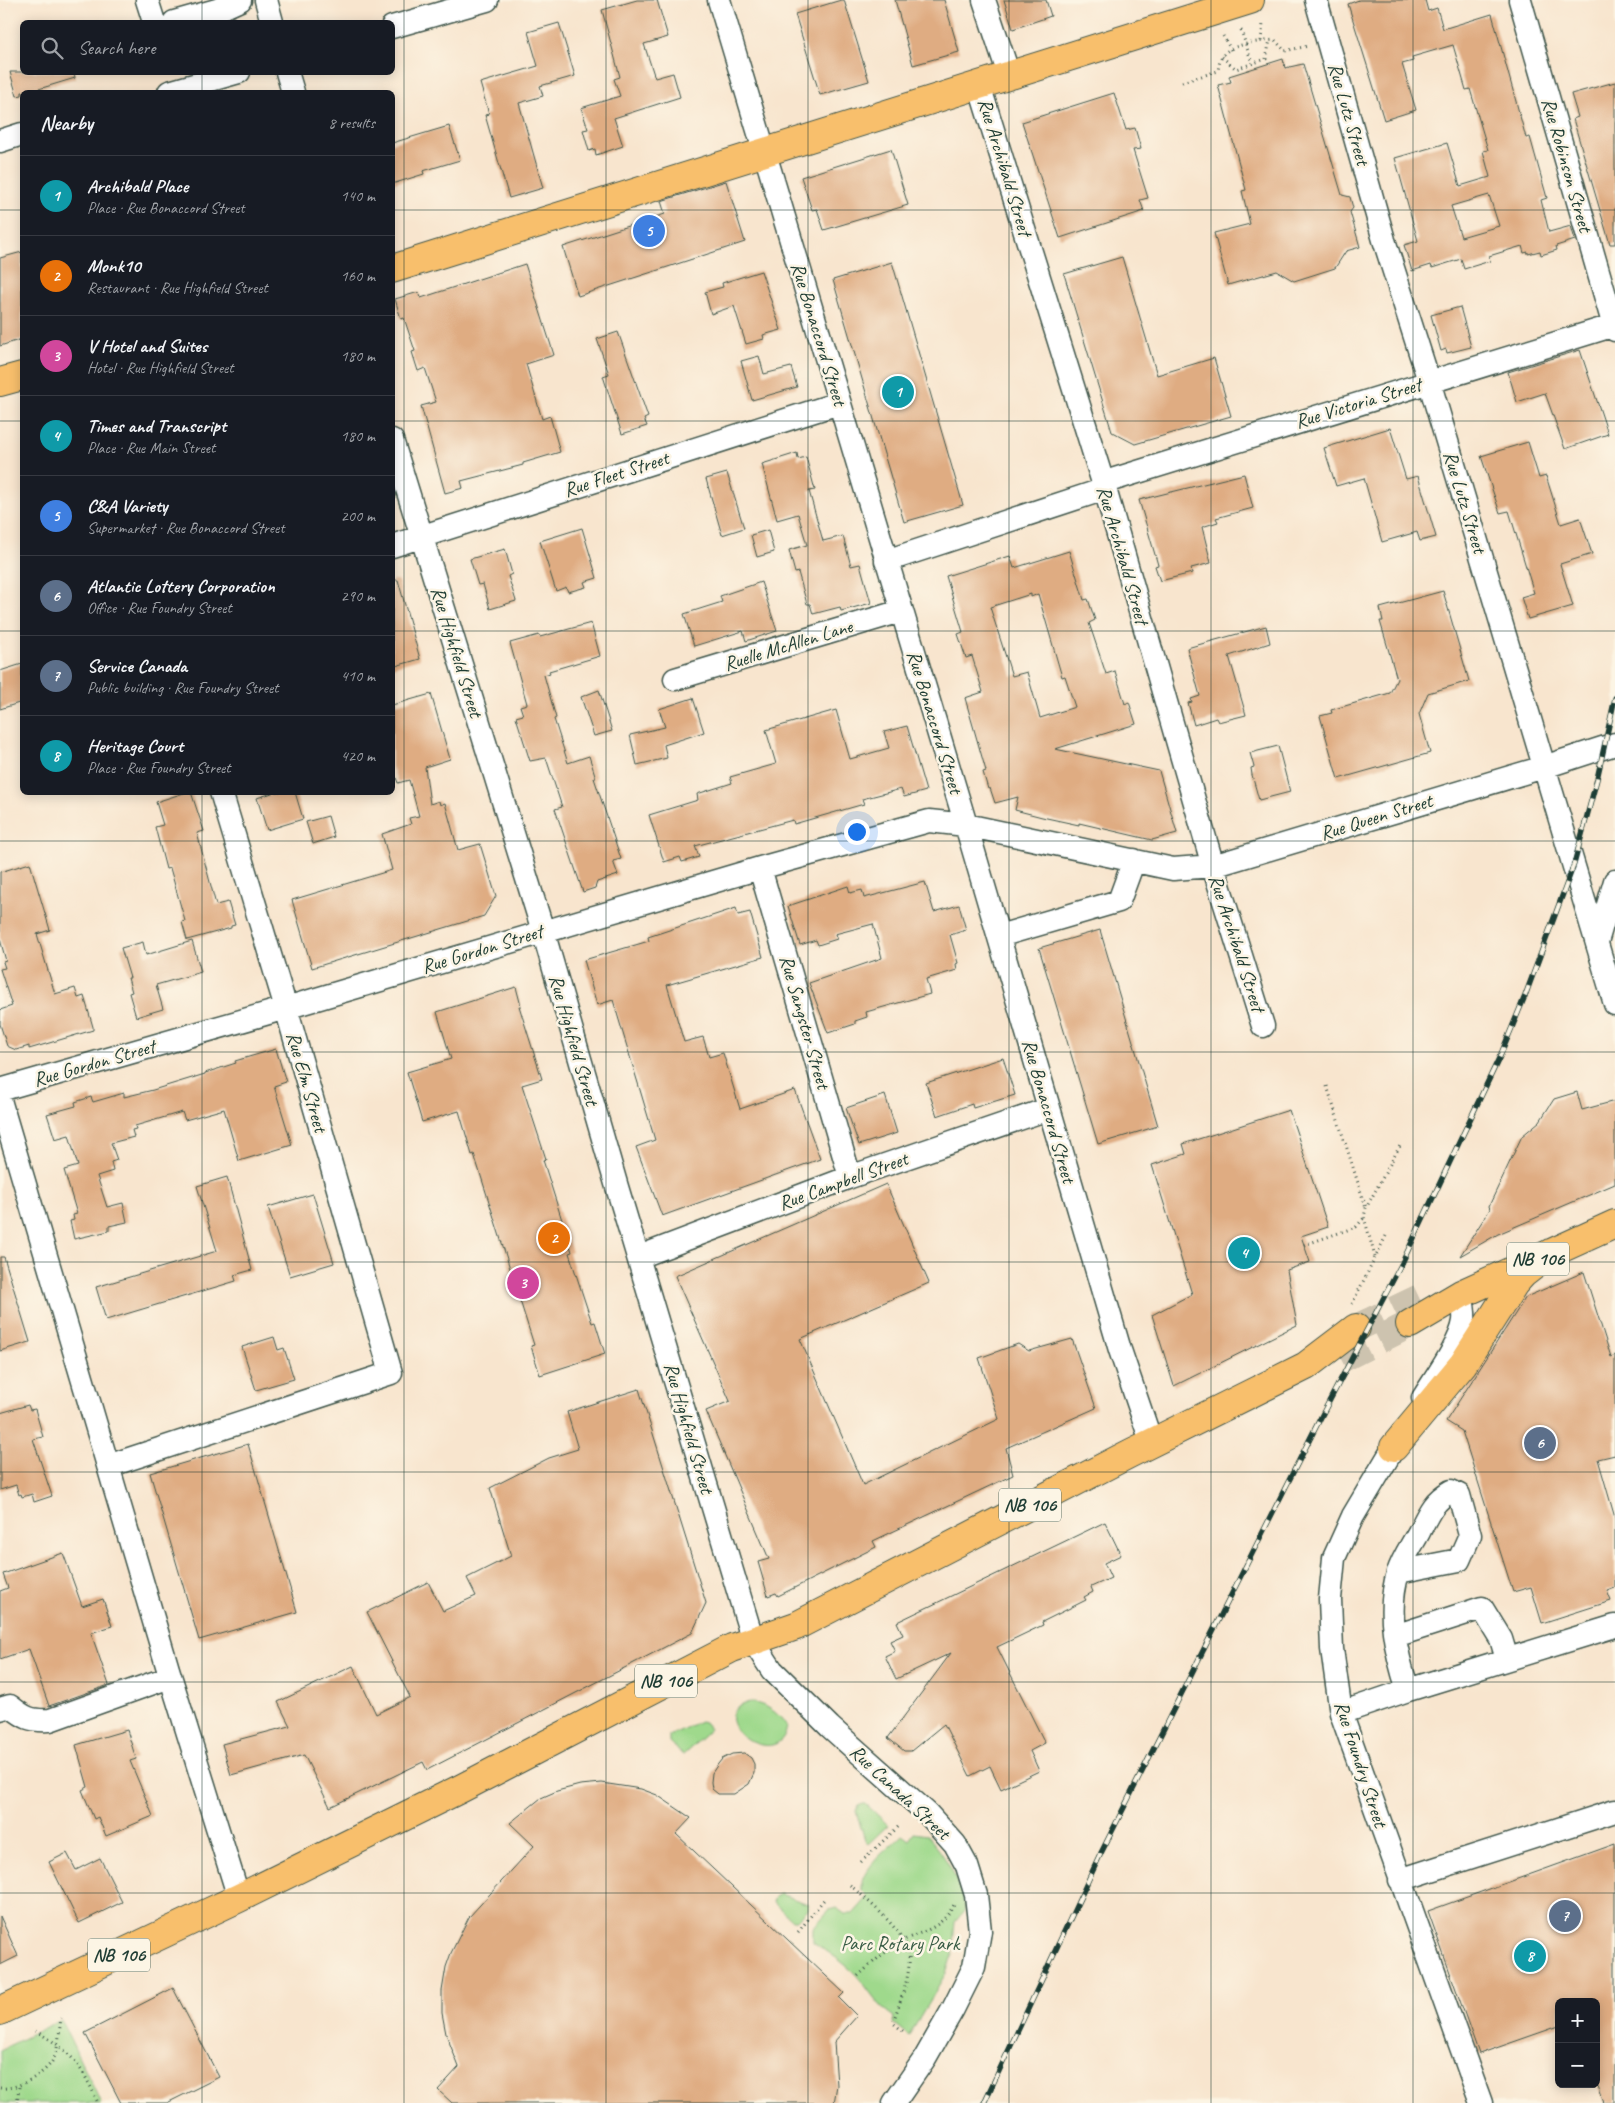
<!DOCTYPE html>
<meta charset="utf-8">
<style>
body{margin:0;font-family:Caveat,sans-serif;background:#242831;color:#f1f3f6}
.controls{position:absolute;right:15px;bottom:15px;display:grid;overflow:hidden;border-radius:8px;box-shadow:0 2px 12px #0003}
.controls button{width:45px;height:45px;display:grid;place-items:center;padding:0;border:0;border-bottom:1px solid #363941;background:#171b24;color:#f1f3f6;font:25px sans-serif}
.you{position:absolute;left:856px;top:831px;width:18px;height:18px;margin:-12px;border:4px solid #fff;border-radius:50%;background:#1a73e8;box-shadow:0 0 0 8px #1a73e833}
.badge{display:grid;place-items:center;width:32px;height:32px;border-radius:50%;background:#c8321e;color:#fff;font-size:16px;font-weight:700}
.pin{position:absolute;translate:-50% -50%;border:2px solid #fff;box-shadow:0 1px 5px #0006}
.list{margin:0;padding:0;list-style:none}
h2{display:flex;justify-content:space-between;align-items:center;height:65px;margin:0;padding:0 20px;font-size:21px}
h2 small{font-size:16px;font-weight:400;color:#9ea1a6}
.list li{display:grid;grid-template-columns:32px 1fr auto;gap:15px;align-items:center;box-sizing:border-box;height:80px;padding:0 20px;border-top:1px solid #363941}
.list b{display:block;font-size:19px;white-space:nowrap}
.list p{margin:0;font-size:16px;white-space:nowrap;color:#9ea1a6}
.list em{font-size:16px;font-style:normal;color:#9ea1a6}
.icon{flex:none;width:28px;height:28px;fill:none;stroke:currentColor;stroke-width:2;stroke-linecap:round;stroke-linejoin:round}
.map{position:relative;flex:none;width:1615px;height:2103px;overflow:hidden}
.search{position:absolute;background:#171b24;box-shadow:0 2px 12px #0003;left:20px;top:20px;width:375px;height:55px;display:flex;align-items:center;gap:12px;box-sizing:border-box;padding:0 18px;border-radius:8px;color:#9ea1a6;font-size:19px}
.panel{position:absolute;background:#171b24;box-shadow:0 2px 12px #0003;left:20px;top:90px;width:375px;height:705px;border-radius:8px}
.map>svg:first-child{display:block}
.green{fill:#9fd98c;stroke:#5f8b60}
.building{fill:#dfac82;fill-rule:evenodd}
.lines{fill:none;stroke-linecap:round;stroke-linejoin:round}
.major-tunnel{stroke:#cdc3af;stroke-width:28;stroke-dasharray:28 14;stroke-linecap:butt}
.minor-casing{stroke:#40564b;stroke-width:25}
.major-casing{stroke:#40564b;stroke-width:30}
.path{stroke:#40564b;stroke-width:3;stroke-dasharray:1 4;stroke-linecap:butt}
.minor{stroke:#fff;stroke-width:22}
.major{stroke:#f8bf6c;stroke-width:28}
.rail-casing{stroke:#1f3d34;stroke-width:5.5}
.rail{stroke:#fcf5e5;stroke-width:4;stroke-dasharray:11;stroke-linecap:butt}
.grid{fill:none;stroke:#1f3d34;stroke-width:1;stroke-opacity:0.55}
.labels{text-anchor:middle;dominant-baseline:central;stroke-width:5;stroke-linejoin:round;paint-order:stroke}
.shield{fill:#fcf5e5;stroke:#617469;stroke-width:1}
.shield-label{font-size:19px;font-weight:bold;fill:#1f3d34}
.street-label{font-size:20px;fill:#1f3d34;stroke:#fcf5e5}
.park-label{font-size:20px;fill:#395c46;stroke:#fcf5e5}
</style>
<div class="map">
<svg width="1615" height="2103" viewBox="0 0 1615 2103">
<rect width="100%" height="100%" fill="#fcf5e5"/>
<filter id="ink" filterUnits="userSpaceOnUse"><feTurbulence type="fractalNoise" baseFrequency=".02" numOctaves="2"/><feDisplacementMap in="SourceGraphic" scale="10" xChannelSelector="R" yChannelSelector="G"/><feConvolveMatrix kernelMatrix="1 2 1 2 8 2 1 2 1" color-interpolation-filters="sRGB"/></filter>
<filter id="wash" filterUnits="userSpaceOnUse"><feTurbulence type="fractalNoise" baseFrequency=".0096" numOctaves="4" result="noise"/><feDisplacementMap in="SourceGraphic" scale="20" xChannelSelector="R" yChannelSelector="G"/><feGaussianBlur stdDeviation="1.12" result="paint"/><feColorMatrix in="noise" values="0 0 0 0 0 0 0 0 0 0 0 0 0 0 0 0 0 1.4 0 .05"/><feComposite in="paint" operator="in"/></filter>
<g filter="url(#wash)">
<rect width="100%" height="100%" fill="#f8e5ce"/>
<path class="green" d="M750,1702C767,1705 777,1711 787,1726C780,1776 695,1716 750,1702Z
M700,1721L704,1722L709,1728L707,1733L683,1755L669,1742V1736Z
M863,1804H866L888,1825L868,1844L865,1841L856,1811L858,1806Z
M914,1833L927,1835C947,1857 959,1880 965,1910L955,1922L952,1955L946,1974L909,2036L893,2023L894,2017C877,2006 870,1990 857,1976C845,1963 828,1952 813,1942V1928L829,1910L836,1908L845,1914H853L868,1897L862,1891C860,1868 887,1850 902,1835L909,1840Z
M780,1894L808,1904V1909L797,1920H792L773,1902L775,1897Z
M61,2020L101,2103H0V2050Z"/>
<g id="blocks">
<path class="building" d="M637,0H657L668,37L644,44L655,78L673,73L680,97L614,118L623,146L596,155L595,149L589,151L583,130L588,129L581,108L620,96L614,79L620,77L602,10Z
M841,0H844L869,81L820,95L795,14Z
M895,0H944L959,52L913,65Z
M1004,0H1046L1051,16L1013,29Z
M1359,0H1425L1428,11L1437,8L1443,29L1492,14L1526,138L1530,137L1547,198L1541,200L1549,232L1571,226L1575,240L1556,246L1557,250L1541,255L1540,251L1528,254V252L1524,253L1522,246L1489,256L1490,261L1464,269L1461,259L1432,268L1431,265L1412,271L1404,245L1418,241L1395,158L1447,143L1460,186L1490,177L1483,151L1488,150L1470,89L1466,90L1453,45L1412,57L1413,61L1402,64L1416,110L1384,120L1348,4ZM1489,195L1499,226L1461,237L1451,206Z
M559,23L575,76L540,86L543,96L519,103L543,188L509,198L485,115L489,114L480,83L538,66L528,32Z
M1283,59L1285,68L1303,64L1342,195L1350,197L1353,208L1350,212L1360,247L1346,251L1335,268L1294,281L1277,271L1228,285L1214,233L1250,224L1242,191L1246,190L1218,85L1231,82L1229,76Z
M10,72H74L75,78L29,92H22V95L17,96Z
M1615,82V244H1610L1573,119L1578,117L1571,94Z
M1114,93L1126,130L1135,128L1141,149L1133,150L1148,198L1140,200L1144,211L1060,238L1022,122Z
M449,126L460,160L423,171L424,174L392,184V143Z
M891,149L908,205L824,230L817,209L812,210L801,177Z
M726,181L745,242L578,296L563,247L665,214L661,201Z
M22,252V339L0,346V258Z
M1122,257L1157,375L1214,358L1231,416L1135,444L1112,432L1064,274Z
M892,262L963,505L904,522L833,280Z
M525,264L554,355L526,364L542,419L550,416L560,452L523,463V465L461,481L463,488L445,493L421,406L436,402L425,368L418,371L412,352L415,351L404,318L401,319L395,299L419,292L421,298Z
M761,271L781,330L763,335L764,339L746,344L734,306L711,314L705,292L723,287L722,283Z
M1460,307L1471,347L1447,353L1446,349L1441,351L1431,315Z
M618,332L648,417L644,419L647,426L622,434L603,376L609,374L597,339Z
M1580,350L1608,434L1565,449L1545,393L1517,402L1508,372Z
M759,356L764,374L791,367L797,387L752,400L741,361Z
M1390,428L1406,479L1418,476L1436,537L1420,541L1417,532L1382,542L1364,478L1336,486L1324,448Z
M1528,442L1539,478L1546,476L1561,524L1580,518L1592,554L1560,564L1573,606L1528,619L1521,597L1534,593L1509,511L1500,513L1481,456Z
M797,453L798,459L806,457L815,490L809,491L823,541L843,536L851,566L860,564L871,603L841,611L840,607L813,614L810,604H807L798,572L795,573L789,550L807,545L798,514L777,520L762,464Z
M727,473L744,528L722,535L706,479Z
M1244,474L1253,508L1216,518L1218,522L1202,527L1211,563L1191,568L1192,573L1160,581L1155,566L1158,565L1139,500Z
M582,528L597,578L584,582L586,587L568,592L566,587L556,591L540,541Z
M768,530L774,552L757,557L751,535Z
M505,549L512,574L508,576L516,601L490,609L483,584L478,585L470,559Z
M1069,551L1084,600L1088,599L1095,620L1089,623L1106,674L1115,671L1125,704L1129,702L1136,724L1055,749L1159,771L1177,833L1152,840L1079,823V825L1042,817L1015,810L1018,797L995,803L990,788L988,789L983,772L986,771L965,698L983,692L972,656L966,658L958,634L963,632L946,576L1010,556L1014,568ZM1031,594V597L1038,594L1062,677L1065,676L1075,707L1040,718L1027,672L1012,676L990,607Z
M392,580H398L420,659L392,667Z
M761,582L777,631L746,641L743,631L694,646L684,614L722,602L720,596Z
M1443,591L1469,681L1428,693L1419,714L1430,753L1338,779L1320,716L1332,713L1331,710L1390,693L1397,679L1380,621H1383L1380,608Z
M591,623L600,656L549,671L550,673L544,675L556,718L554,719L568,763L589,756L596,778H594L621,859L613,861L618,875L597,882L595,888L583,892L555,809L562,807L546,758L530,761L516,717L523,715L520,706L527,704L510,643L539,635L540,637Z
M1266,626L1270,643L1229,656L1246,715L1218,722L1216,718L1194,725L1188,703L1192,702L1191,699L1200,696L1187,648Z
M22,664V702L0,709V671Z
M599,690L612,731L594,736L581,697Z
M431,694L450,759L425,767L430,804L439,801L440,805L445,803L458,850L480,844L496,896L484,916L312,968L292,900L392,870L382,834L411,824L409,818L419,816L409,780L398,783L392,767V705Z
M693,698L704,732L664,745L667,758L637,765L630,735L665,727L659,709Z
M836,710L850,759L889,748L884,732L907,726L926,791L904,797L901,789L862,799L864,804L794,824L793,820L695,846L699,857L682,862L680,857L664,862L649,815L698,800L697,794L732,783L730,777L776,764L766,730Z
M1278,746L1290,792L1259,800L1252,775L1251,768L1254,767L1250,753Z
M187,792H191L204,831L197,833L216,905L228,902L235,925L231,926V928L187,940L182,922L185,921L170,868L166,869L155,827L163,825L156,802Z
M275,792H295L303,819L267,830L257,798Z
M328,816L334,837L313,844L306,822Z
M30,863L50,930L37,934L55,994L75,988L78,998L84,996L93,1027V1030L29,1049V1046L16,1050L7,1046L0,1024V1010L12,1006L0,969L5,968L3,962L6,961L0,939V872Z
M925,882L934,912L959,905L966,930L950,935L958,963L956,964L957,970L926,979L930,994L866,1012L867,1017L855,1021V1024L828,1033L809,983L882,958L873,924L835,934L837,939L818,945L816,940L800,945L788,906L848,886L850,893L862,890L864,898Z
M736,908L738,915L750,912L763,957L667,985L684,1042L703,1037L709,1057L723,1053L740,1109L795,1090L820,1159L662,1216L636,1147L655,1140L613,1000L597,1005L584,960L649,941L648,937Z
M1100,930L1158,1126L1098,1144L1039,948Z
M192,941L201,972L156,985L163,1009L136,1017L129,993L132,992L128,978H130L121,948L143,942L146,955Z
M516,987L521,1006H519L542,1079L522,1085L546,1159L543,1160L572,1252L569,1253L592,1323L595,1322L605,1354L540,1375L531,1346L534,1345L474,1154L472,1155L459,1111L422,1122L407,1072L451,1059L437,1012Z
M276,1049L286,1082L274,1086L292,1145L239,1161L224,1109L185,1120L182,1112L135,1126L136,1129L132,1130L134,1137L111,1143L117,1160L111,1162L113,1171L97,1176L107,1207L123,1203L127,1222L109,1226V1231L74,1239L70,1221L74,1220L73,1215L77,1214L64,1170L78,1166L69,1135L55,1139L47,1114L76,1106L75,1102L91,1097L93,1102L124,1093V1097L153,1090L205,1074V1073L236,1063L235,1061Z
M1003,1058L1015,1095L973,1108L972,1104L937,1116L926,1083Z
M1577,1092L1582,1110L1615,1101V1184L1498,1234L1460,1256L1490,1209L1489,1206L1522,1136L1540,1121L1554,1099Z
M885,1095L897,1133L859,1145L846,1108Z
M1289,1110L1328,1227L1301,1236L1310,1262L1287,1270L1297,1325L1174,1386L1152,1315L1192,1294L1152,1165L1186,1154L1183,1144Z
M227,1177L252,1270L234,1275L236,1281L106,1320L96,1287L217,1251L197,1186Z
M886,1184L929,1283L800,1339L863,1485L999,1419L979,1358L1018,1344L1029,1351L1072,1339L1096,1408L1006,1448L1013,1475L873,1541L876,1547L778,1596L776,1593L768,1596L758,1562L769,1559L706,1411L730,1401L675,1276Z
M313,1194L334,1263L290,1276L268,1207Z
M0,1257H4L30,1342L0,1351Z
M1584,1272L1611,1357L1615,1355V1455L1598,1459L1615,1518V1588L1607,1591L1611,1601L1542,1623L1531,1587L1513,1592L1462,1431L1446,1421L1526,1297Z
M274,1337L278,1350L284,1348L294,1379L256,1390L242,1347Z
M639,1389L706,1603L692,1633L427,1770L423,1762L330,1807L304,1755L231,1775L222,1744L290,1726L278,1702L353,1666L376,1714L410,1697L367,1612L428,1582L443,1611L476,1596L467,1578L511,1556L490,1488L549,1458L578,1449L567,1412Z
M28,1405L30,1410L35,1409L43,1437L33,1439L52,1496L34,1502L32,1494L22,1497L21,1494L19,1495L16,1485L0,1490V1413Z
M248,1444L297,1612L199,1640L150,1473Z
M1105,1522L1121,1555L1104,1563L1111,1578L1091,1587L1093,1592L1084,1597L1086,1600L1042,1622L1043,1625L997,1647L1045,1743L1030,1751L1039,1771L1001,1789L990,1766L970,1776L944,1724L911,1751H904L888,1738L951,1653L896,1679L885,1656L895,1651L890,1641L903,1635L897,1622Z
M63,1553L82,1606L103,1599L112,1626L91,1633L109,1685L49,1706L29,1649L0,1659V1591L8,1588L3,1574Z
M127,1730L136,1759L130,1761L153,1816L106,1836L98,1817L94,1819L82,1790L88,1787L76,1745Z
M744,1753L751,1758L754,1764V1773L749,1784L734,1794H718L712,1789L711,1782L712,1773L718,1764L722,1759L732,1754Z
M602,1783L641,1789L657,1795L691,1818L676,1834L844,1993L839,1998L857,2016L834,2042L837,2085L834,2103H452L438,2090L459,2067L446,2034L442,2013V1991L446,1967L451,1953L469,1917L534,1846L510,1823L541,1798L557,1791L580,1785Z
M1615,1844V2103H1604L1596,2082V2002H1559V2026L1479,2054L1428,1911Z
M67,1853L76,1870L100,1858L122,1902L79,1923L49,1862Z
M0,1916L18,1956L0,1965Z
M173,1988L219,2077L167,2103H121L85,2033Z"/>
</g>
</g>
<g filter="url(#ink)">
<use href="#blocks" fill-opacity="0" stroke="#40564b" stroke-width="1"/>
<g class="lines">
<path class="major-tunnel" d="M1356,1328L1424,1296
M1341,1359L1410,1324"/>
<g class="minor-casing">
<path id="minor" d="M147,0L154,22
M266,0L272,22
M719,0L966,825L1120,1350L1152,1444
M984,0L1009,75
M1316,0L1384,240L1429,381L1615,1004
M1520,0L1615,330
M174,22L220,9L240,0
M392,27L487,0
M287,72L293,92
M979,85L1105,489L1213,866L1263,1026
M169,92L239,72
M0,141L22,134
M392,440L543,931L617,1187L753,1641L772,1670L830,1727L928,1814L955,1844L967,1866L976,1895L980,1931L974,1967L953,2009L925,2058L894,2103
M1102,483L1615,325
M392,546L839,403
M886,561L1105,489
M675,679L901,611
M760,868L850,1177
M999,936L1119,901L1134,860
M1597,942L1615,881
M0,1090L286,1008L760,868L929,821L966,825L1173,869L1213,866L1544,767L1615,744
M0,1100L168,1669L239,1898
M639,1257L850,1177L1048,1109
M1423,1398C1435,1378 1461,1343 1464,1321C1465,1312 1463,1303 1461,1294
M1403,1432L1353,1516L1334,1558L1330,1599L1332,1649L1341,1713L1481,2103
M108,1466L391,1373L286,1008L221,792
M1398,1572L1459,1560L1470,1535L1459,1495L1451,1491C1433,1501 1428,1514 1419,1532C1412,1545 1402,1559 1398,1573C1386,1611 1396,1653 1408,1690
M1395,1636L1482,1608L1501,1639L1507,1659
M0,1709L10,1706C25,1718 30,1721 50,1720L170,1677
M1341,1713L1408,1690L1615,1626
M1400,1880L1615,1811"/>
</g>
<g class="major-casing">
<path id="major" d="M392,269L1250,0
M0,382L22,376
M1410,1324L1461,1294L1615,1224
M1394,1447L1463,1364L1514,1284L1523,1274L1550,1253
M0,2011L239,1898L462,1788L732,1648L796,1626L1129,1454L1306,1366L1356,1328"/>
</g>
<path class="path" d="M1241,30L1252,63
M1223,36L1231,50
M1261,41L1263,24
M1222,57L1236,69L1266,59L1270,40
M1182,82L1218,71C1219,64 1220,58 1225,53C1233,44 1263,41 1275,40L1285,51L1308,46
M1327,1086L1366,1208
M1304,1245L1356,1227L1364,1218
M1375,1257L1364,1217L1366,1208L1401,1144
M1352,1304L1387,1234
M861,1862L899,1826
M850,1885C866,1899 907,1933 909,1955C911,1977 899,2003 893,2023L903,2031
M798,1932L826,1897
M858,1976C870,1965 883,1953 897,1944C922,1929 939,1933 955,1903
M35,2031C71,2050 82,2066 98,2103
M0,2088C17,2090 44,2075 53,2060C59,2048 59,2032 61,2018
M17,2103L19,2087"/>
<use href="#minor" class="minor"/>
<use href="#major" class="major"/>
<g class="rail-casing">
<path id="rail" d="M984,2103L1101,1853L1322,1415L1402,1263L1501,1054L1525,996L1574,864L1597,779L1615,698"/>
</g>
<use href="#rail" class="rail"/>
</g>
</g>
<path class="grid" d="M202,0V22M404,0V2103M606,0V2103M808,0V2103M1009,0V2103M1211,0V2103M1413,0V2103M202,72V92M0,210H22M392,210H1615M0,421H22M392,421H1615M0,631H22M392,631H1615M202,792V2103M0,841H1615M0,1052H1615M0,1262H1615M0,1472H1615M0,1682H1615M0,1893H1615"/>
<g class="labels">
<g class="shield">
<rect x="1507" y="1242.5" width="62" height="33" rx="4"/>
<rect x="999" y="1488.5" width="62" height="33" rx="4"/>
<rect x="635" y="1664.5" width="62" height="33" rx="4"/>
<rect x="88" y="1938.5" width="62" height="33" rx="4"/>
</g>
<g class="shield-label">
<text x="1538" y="1259">NB 106</text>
<text x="1030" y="1505">NB 106</text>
<text x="666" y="1681">NB 106</text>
<text x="119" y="1955">NB 106</text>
</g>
<g class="street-label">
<text transform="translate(1349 114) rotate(74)">Rue Lutz Street</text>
<text transform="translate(1567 165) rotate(74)">Rue Robinson Street</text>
<text transform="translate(1005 167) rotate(73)">Rue Archibald Street</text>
<text transform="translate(819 334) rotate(73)">Rue Bonaccord Street</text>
<text transform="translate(1358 403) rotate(-17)">Rue Victoria Street</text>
<text transform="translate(616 474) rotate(-18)">Rue Fleet Street</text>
<text transform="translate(1465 502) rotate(73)">Rue Lutz Street</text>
<text transform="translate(1123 555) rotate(74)">Rue Archibald Street</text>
<text transform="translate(788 645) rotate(-17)">Ruelle McAllen Lane</text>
<text transform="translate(457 652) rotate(73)">Rue Highfield Street</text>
<text transform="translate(935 722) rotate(73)">Rue Bonaccord Street</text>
<text transform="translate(1376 817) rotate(-17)">Rue Queen Street</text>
<text transform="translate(1237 943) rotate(72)">Rue Archibald Street</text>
<text transform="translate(482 949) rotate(-17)">Rue Gordon Street</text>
<text transform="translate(805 1022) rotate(74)">Rue Sangster Street</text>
<text transform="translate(574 1040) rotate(74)">Rue Highfield Street</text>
<text transform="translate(94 1063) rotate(-16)">Rue Gordon Street</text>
<text transform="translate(307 1082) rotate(74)">Rue Elm Street</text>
<text transform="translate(1049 1111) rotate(74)">Rue Bonaccord Street</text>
<text transform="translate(843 1181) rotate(-20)">Rue Campbell Street</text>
<text transform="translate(689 1428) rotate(74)">Rue Highfield Street</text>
<text transform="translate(1361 1764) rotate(72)">Rue Foundry Street</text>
<text transform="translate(900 1792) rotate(43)">Rue Canada Street</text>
</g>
<g class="park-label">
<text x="900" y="1943">Parc Rotary Park</text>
</g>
</g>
</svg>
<div class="controls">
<button>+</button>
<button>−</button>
</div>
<div class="you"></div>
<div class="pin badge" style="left:898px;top:392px;background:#0f9aa8">1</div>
<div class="pin badge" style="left:554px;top:1238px;background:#e8710a">2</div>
<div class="pin badge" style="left:523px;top:1283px;background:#d1479c">3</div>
<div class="pin badge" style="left:1244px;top:1253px;background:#0f9aa8">4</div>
<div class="pin badge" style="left:649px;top:231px;background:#3f7fe0">5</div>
<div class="pin badge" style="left:1540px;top:1443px;background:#5c6f8a">6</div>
<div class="pin badge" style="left:1565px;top:1916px;background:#5c6f8a">7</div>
<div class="pin badge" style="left:1530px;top:1956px;background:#0f9aa8">8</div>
<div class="search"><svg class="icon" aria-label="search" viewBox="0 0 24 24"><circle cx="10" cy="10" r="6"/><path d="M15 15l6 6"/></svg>Search here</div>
<section class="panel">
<h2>Nearby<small>8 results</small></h2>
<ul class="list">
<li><span class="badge" style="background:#0f9aa8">1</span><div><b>Archibald Place</b><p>Place · Rue Bonaccord Street</p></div><em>140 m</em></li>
<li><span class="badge" style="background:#e8710a">2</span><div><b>Monk10</b><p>Restaurant · Rue Highfield Street</p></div><em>160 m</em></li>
<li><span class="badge" style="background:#d1479c">3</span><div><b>V Hotel and Suites</b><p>Hotel · Rue Highfield Street</p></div><em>180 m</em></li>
<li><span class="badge" style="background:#0f9aa8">4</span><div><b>Times and Transcript</b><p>Place · Rue Main Street</p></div><em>180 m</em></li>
<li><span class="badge" style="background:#3f7fe0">5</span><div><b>C&amp;A Variety</b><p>Supermarket · Rue Bonaccord Street</p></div><em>200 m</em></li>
<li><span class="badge" style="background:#5c6f8a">6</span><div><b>Atlantic Lottery Corporation</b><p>Office · Rue Foundry Street</p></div><em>290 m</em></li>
<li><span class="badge" style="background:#5c6f8a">7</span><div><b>Service Canada</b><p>Public building · Rue Foundry Street</p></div><em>410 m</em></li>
<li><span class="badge" style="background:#0f9aa8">8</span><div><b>Heritage Court</b><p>Place · Rue Foundry Street</p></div><em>420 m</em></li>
</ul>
</section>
</div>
